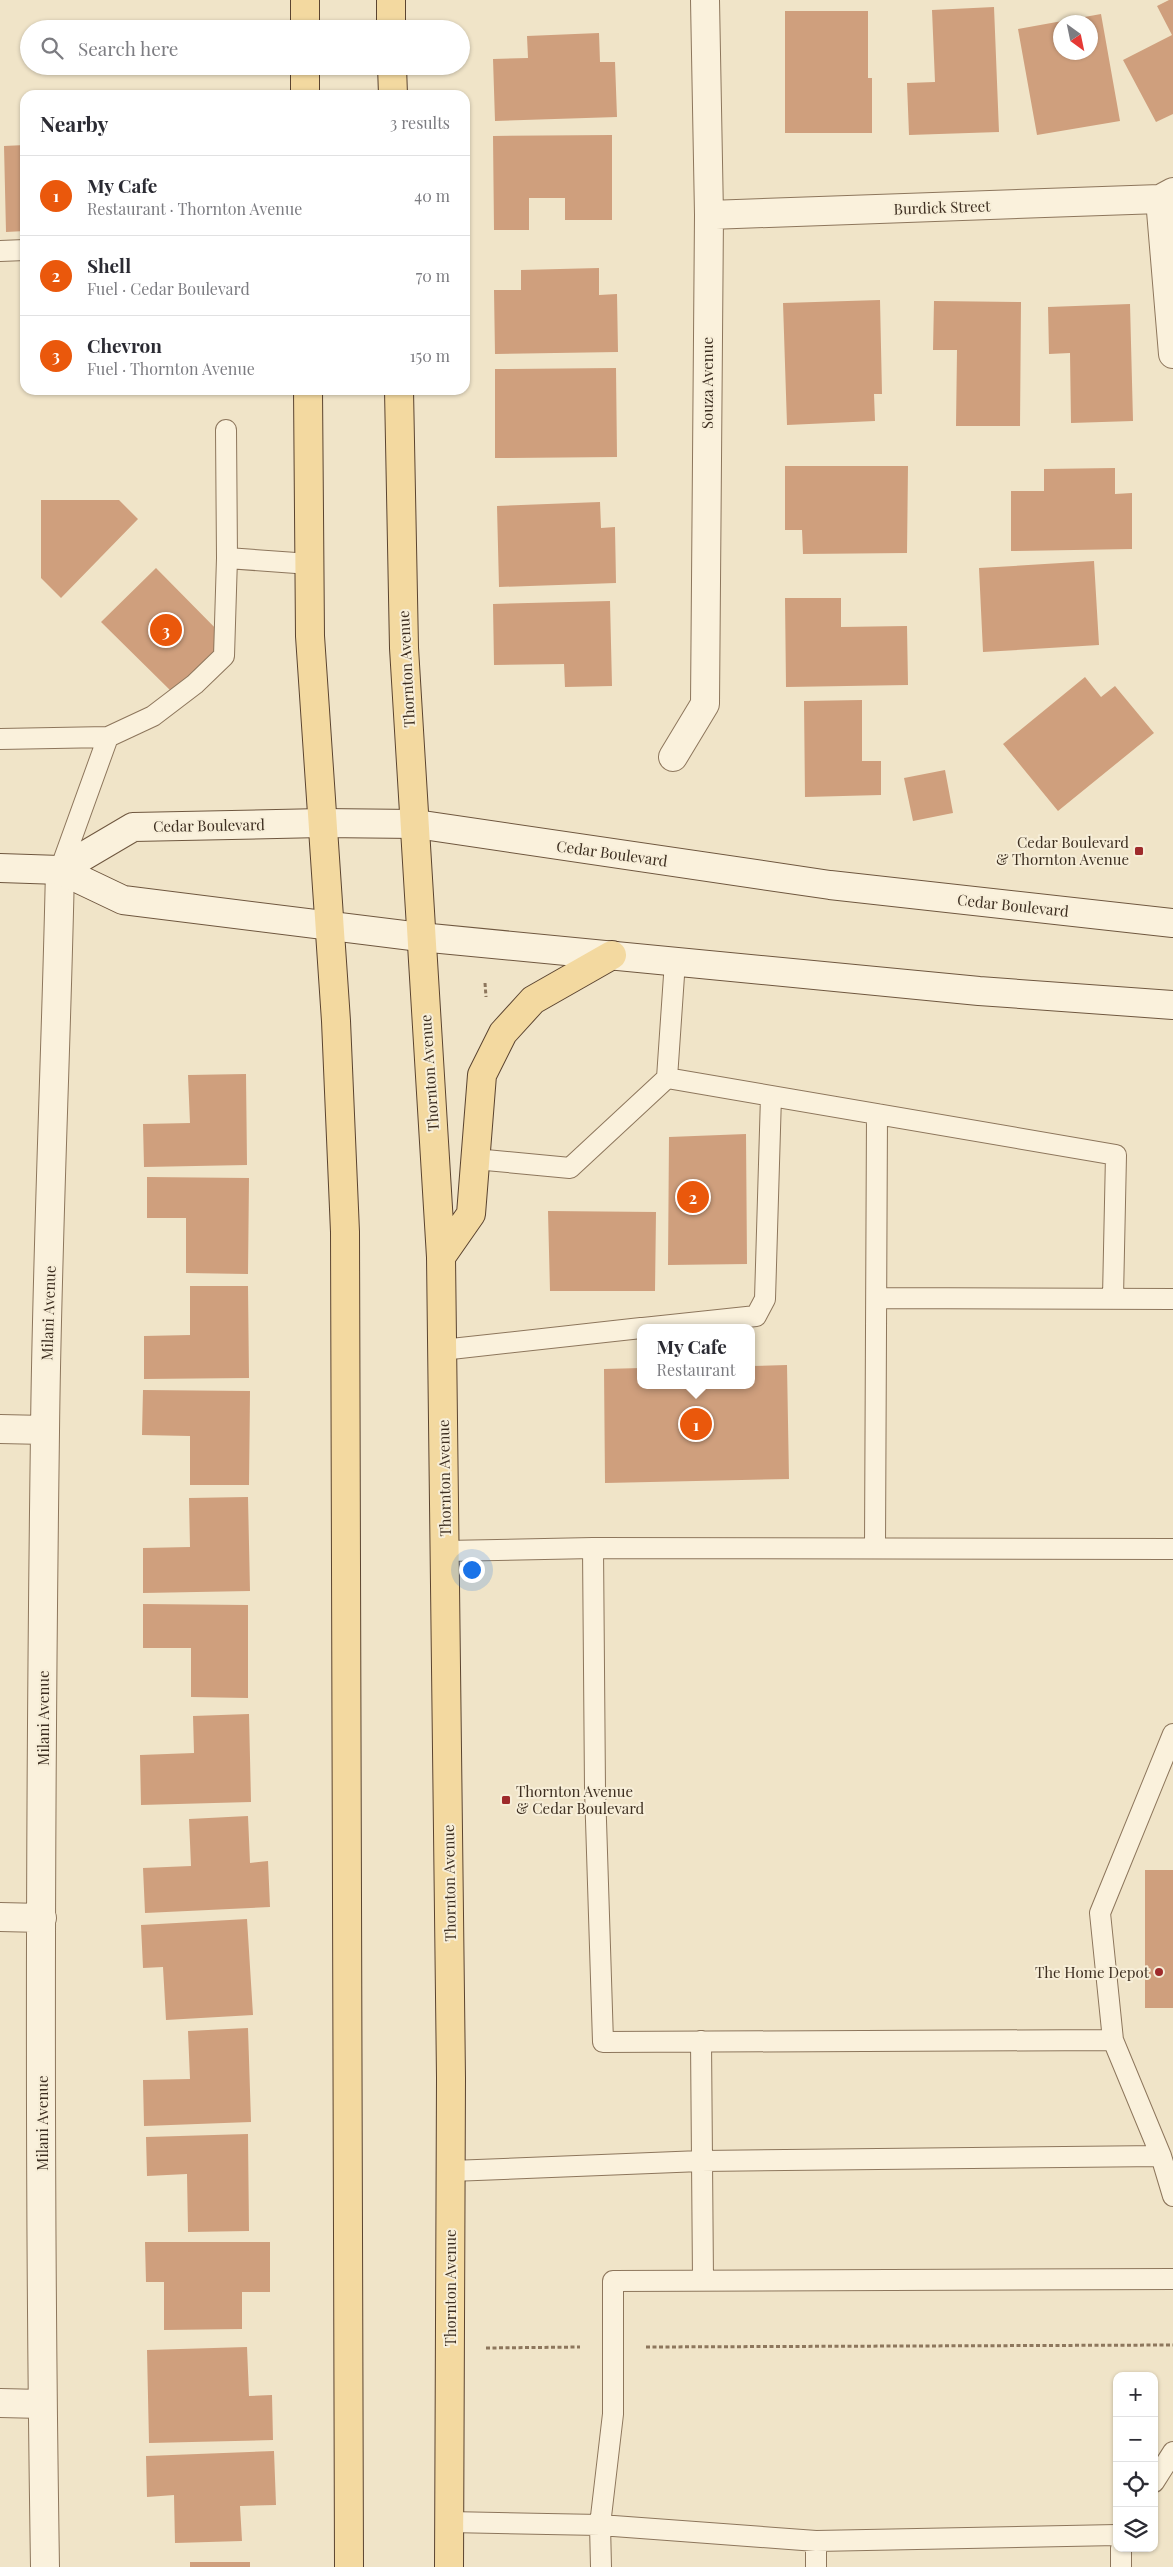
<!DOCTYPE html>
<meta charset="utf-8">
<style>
body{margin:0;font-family:"Playfair Display",serif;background:#f2f2f3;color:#2b2b33}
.controls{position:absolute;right:15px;bottom:15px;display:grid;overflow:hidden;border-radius:10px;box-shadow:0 1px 4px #0004}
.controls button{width:45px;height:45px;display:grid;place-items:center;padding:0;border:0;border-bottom:1px solid #e1e1e2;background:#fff;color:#2b2b33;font:25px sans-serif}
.compass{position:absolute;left:1053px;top:15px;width:45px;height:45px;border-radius:50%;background:#fff;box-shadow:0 1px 4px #0004;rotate:147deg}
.you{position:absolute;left:471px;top:1569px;width:18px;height:18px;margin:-12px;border:4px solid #fff;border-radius:50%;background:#1a73e8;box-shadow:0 0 0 8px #1a73e833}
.badge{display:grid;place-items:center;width:32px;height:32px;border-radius:50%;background:#ea580c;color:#fff;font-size:16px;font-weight:700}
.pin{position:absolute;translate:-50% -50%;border:2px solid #fff;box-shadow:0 1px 5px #0006}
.popup{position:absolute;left:637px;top:1324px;width:118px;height:65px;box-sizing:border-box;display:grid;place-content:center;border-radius:10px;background:#fff;filter:drop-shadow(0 1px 4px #0005);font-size:16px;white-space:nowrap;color:#7c7c81}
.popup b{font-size:19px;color:#2b2b33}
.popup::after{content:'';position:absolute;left:50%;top:100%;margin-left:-10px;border:10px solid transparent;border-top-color:#fff}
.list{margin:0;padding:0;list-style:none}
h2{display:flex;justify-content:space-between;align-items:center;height:65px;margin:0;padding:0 20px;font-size:21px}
h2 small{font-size:16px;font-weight:400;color:#7c7c81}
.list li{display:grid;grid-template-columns:32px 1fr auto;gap:15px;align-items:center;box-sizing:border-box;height:80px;padding:0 20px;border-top:1px solid #e1e1e2}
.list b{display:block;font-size:19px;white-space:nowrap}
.list p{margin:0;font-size:16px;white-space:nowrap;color:#7c7c81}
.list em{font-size:16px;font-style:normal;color:#7c7c81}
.icon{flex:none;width:28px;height:28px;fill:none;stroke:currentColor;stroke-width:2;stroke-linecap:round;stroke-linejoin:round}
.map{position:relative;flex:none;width:1173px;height:2567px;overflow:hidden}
.search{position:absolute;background:#fff;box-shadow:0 1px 4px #0004;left:20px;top:20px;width:450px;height:55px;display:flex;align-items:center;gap:12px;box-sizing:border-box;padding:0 18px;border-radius:28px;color:#7c7c81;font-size:19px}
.panel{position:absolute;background:#fff;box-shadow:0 1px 4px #0004;left:20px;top:90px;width:450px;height:305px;border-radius:15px}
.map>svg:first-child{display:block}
.building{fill:#cf9f7d;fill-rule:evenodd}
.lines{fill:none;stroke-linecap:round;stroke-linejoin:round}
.lane-casing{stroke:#8d765c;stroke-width:22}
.street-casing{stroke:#8d765c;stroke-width:30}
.secondary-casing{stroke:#6f573f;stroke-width:30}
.primary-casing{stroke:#5b4430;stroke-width:30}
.path{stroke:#8d765c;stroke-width:3;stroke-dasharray:4 2.5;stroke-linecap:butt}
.lane{stroke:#faf1dc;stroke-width:20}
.street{stroke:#faf1dc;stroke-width:28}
.secondary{stroke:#faf1dc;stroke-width:28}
.primary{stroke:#f3d9a0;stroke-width:28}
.poi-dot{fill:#9e2a2b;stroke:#f7eed8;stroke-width:2}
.labels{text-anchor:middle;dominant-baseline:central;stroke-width:4;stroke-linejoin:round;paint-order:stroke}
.street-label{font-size:15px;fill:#3d2e20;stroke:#f7eed8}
.poi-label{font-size:15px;fill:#3d2e20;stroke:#f7eed8;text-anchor:end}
</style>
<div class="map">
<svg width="1173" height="2567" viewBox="0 0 1173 2567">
<rect width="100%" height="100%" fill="#f0e4c8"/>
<path class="building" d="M1169,0H1173V114L1156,122L1123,60L1172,35L1157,6Z
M994,7L999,132L909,135L907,83L935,82L932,10Z
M785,11H868V78H872V133H785Z
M1101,14L1120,121L1037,135L1018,29ZM1060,22H1090V52H1060Z
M599,33L600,62H615L617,117L495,121L493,59L528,58L527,36Z
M612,135V220H565V198H529V230H494L493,136Z
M25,145V231L6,232L4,146Z
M599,268V295L617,294L618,352L495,354L494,290H521V270Z
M880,300L882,394H874L875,421L787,425L783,303Z
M934,301L1021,302L1020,426H956L957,350H933Z
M1130,304L1133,421L1071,423L1070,353L1049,354L1048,307Z
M616,368L617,457L495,458V369Z
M785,466H908L907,553L803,554L802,530H785Z
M1115,468V494L1132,493V549L1011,551V491H1044V469Z
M41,500H119L138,519L61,598L41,578Z
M600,502L601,528L615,527L616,583L499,587L497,506Z
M1094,561L1099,645L983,652L979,568Z
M156,568L228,641L175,695L101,622Z
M785,598H841V627L907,626L908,685L786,687Z
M610,601L612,686L565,687L564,664L494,665L493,604Z
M1085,677L1101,697L1115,686L1154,733L1058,811L1003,744Z
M862,700V761H881V795L805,797L804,701Z
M945,770L953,813L913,821L904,778Z
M246,1074L247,1165L144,1167L143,1124L190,1123L188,1075Z
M746,1134L747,1264L668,1265L669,1137Z
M147,1177L249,1178L248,1274L186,1273V1218H147Z
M548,1211L656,1212L655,1291H550Z
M190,1286H248L249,1378L144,1379V1336L190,1335Z
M787,1365L789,1479L605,1483L604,1369L641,1368V1385H751V1366Z
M143,1390L250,1391L249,1485H190V1436L142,1435Z
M248,1497L250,1591L143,1593V1548L190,1547L189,1498Z
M143,1604L248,1605V1698L191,1697V1648H143Z
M249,1714L251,1802L141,1805L140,1755L194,1753L193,1716Z
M248,1816L250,1863L268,1861L270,1907L145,1913L143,1868L191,1866L189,1819Z
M1145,1870H1173V2008H1145Z
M247,1919L253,2015L166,2020L163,1967L143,1968L141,1925Z
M248,2028L251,2122L144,2126L143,2080L190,2079L188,2031Z
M248,2134L249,2231L188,2232L187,2174L147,2176L146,2137Z
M145,2242H270V2292H242V2329L164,2330V2282H146Z
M247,2347L249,2396L272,2395L273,2440L149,2443L147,2350Z
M274,2451L276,2505L240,2506L242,2541L175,2543L174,2495L147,2497L146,2456Z
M190,2562H250V2567H190Z"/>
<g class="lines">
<g class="lane-casing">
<path id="lane" d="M0,251L25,250
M226,430L227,558
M0,739L108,737
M60,870L108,737L153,716L195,684L224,656L227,558L310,564
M667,1078L1116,1155L1113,1297
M475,1159L570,1168L667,1078L675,961
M877,1298L1173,1299
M643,1328L756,1316L765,1299L771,1096
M442,1350L641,1328
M875,1547L877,1114
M593,1548L595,1789L603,2042L1113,2040
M445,1551L593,1548L1173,1549
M1173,1734L1100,1913L1113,2040L1161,2156L1173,2196
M701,2041L703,2280
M451,2171L701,2161L1161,2156
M1154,2482L1173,2452
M449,2522L600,2525L816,2541L1117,2535
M601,2567L600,2525L613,2414V2281L1173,2279
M816,2567V2541
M1121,2567V2548"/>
</g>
<g class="street-casing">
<path id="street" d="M1160,199L1173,354
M709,215L1160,199L1173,192
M673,757L705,704L709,215L705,0
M0,1429L45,1430
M0,1917L42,1918
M0,2403L42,2404
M45,2567C39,2189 40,1810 45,1432C47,1245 56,1057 60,870"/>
</g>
<g class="secondary-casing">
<path id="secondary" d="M0,868L60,870L123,900L420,937L979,991L1173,1005
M60,870L133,827L322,823L416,824L830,885L1173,923"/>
</g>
<g class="primary-casing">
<path id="primary" d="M305,0V29
M391,0V29
M305,66V95
M392,66L393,95
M308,390L310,636L336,1021L345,1232L349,2567
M399,390L404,648L441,1257L451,2078L449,2567
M441,1257L471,1214L482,1075L503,1033L533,1000L612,955"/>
</g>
<path class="path" d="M485,983L486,997
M646,2347L1173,2345
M486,2348L580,2347"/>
<use href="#lane" class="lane"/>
<use href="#street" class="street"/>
<use href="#secondary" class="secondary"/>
<use href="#primary" class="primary"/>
</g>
<g class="poi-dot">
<rect x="1134" y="846" width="10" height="10" rx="2.5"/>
<rect x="501" y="1795" width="10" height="10" rx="2.5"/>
<circle cx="1159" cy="1972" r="5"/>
</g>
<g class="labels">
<g class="street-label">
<text transform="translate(942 207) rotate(-2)">Burdick Street</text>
<text transform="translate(707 383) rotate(-90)">Souza Avenue</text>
<text transform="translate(406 669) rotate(-93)">Thornton Avenue</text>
<text transform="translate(209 825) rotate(-1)">Cedar Boulevard</text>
<text transform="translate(612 853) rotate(8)">Cedar Boulevard</text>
<text transform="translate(1013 905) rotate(6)">Cedar Boulevard</text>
<text transform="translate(429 1073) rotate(-94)">Thornton Avenue</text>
<text transform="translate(48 1313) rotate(-88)">Milani Avenue</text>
<text transform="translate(444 1478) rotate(-91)">Thornton Avenue</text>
<text transform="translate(43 1718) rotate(-90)">Milani Avenue</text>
<text transform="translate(449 1883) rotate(-91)">Thornton Avenue</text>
<text transform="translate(42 2123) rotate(-90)">Milani Avenue</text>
<text transform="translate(450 2288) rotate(-90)">Thornton Avenue</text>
</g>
<g class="poi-label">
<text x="1129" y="842">Cedar Boulevard<tspan x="1129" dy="17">&amp; Thornton Avenue</tspan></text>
<text x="516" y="1791" text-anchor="start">Thornton Avenue<tspan x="516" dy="17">&amp; Cedar Boulevard</tspan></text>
<text x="1149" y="1972">The Home Depot</text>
</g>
</g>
</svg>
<div class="controls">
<button>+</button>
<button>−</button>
<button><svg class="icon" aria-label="locate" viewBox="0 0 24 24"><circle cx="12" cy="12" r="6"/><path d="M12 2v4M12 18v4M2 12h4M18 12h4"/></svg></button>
<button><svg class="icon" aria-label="layers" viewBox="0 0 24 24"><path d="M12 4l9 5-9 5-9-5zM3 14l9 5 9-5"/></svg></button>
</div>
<svg class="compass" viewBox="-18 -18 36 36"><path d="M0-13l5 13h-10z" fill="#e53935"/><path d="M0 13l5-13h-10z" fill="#7c7c81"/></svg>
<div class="you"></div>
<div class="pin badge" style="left:696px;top:1424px">1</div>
<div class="popup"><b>My Cafe</b>Restaurant</div>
<div class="pin badge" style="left:693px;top:1197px">2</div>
<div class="pin badge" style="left:166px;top:630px">3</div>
<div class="search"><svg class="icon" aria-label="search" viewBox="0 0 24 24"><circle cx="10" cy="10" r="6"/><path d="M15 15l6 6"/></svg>Search here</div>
<section class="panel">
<h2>Nearby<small>3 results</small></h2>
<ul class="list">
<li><span class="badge">1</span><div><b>My Cafe</b><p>Restaurant · Thornton Avenue</p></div><em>40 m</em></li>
<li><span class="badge">2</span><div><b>Shell</b><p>Fuel · Cedar Boulevard</p></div><em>70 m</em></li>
<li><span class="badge">3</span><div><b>Chevron</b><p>Fuel · Thornton Avenue</p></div><em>150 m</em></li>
</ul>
</section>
</div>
